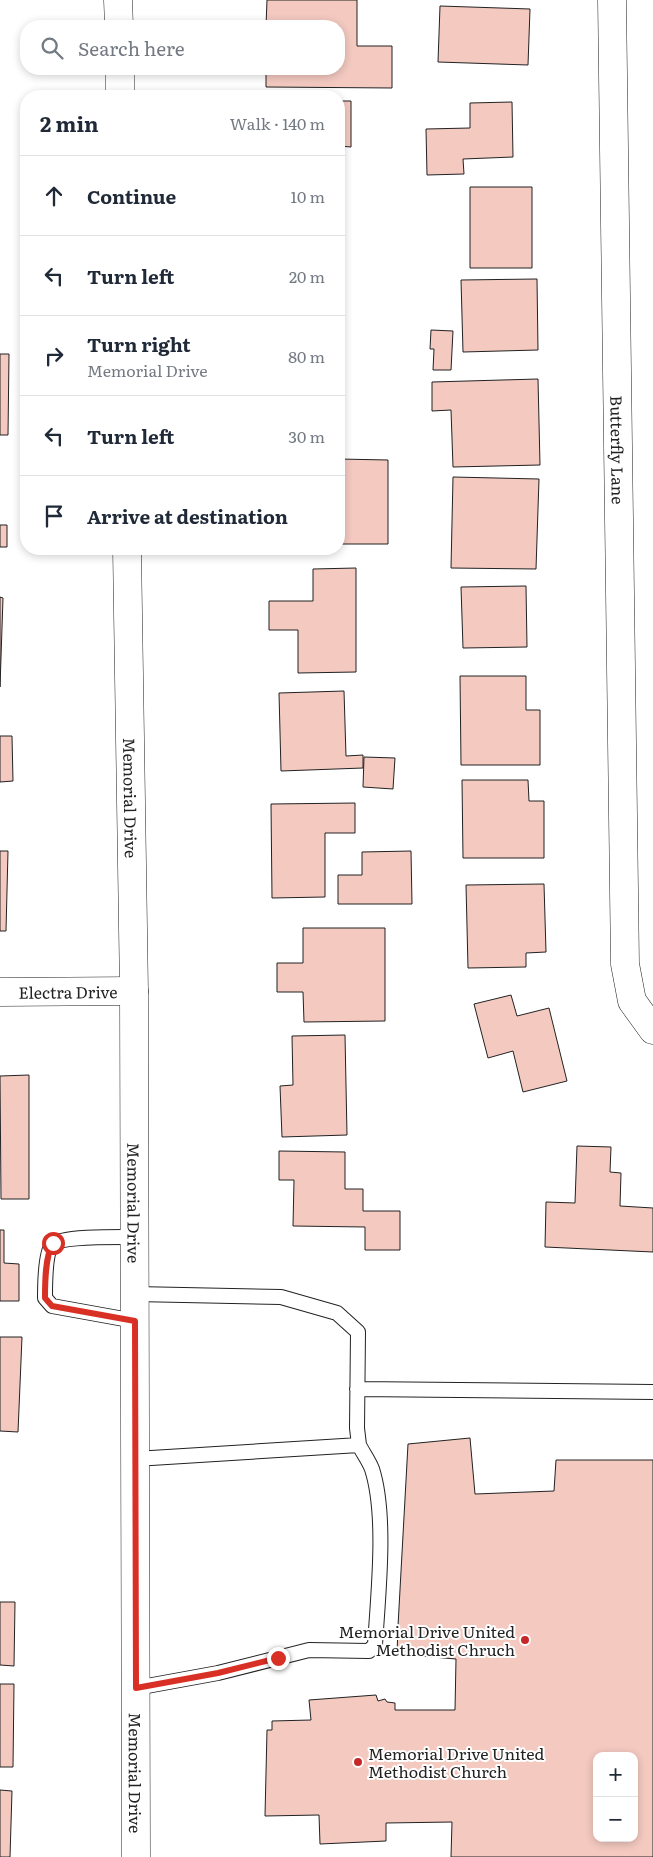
<!DOCTYPE html>
<meta charset="utf-8">
<style>
body{margin:0;font-family:Literata,serif;background:#f6f6f7;color:#1f2937}
.controls{position:absolute;right:15px;bottom:15px;display:grid;overflow:hidden;border-radius:10px;box-shadow:0 2px 8px #0003}
.controls button{width:45px;height:45px;display:grid;place-items:center;padding:0;border:0;border-bottom:1px solid #e0e1e3;background:#fff;color:#1f2937;font:25px sans-serif}
.stop{position:absolute;width:15px;height:15px;margin:-11px;border:4px solid #d93025;border-radius:50%;background:#fff}
.stop.end{background:#d93025;border-color:#fff;box-shadow:0 1px 5px #0008}
.list{margin:0;padding:0;list-style:none}
h2{display:flex;justify-content:space-between;align-items:center;height:65px;margin:0;padding:0 20px;font-size:21px}
h2 small{font-size:16px;font-weight:400;color:#747a83}
.list li{display:grid;grid-template-columns:32px 1fr auto;gap:15px;align-items:center;box-sizing:border-box;height:80px;padding:0 20px;border-top:1px solid #e0e1e3}
.list b{display:block;font-size:19px;white-space:nowrap}
.list p{margin:0;font-size:16px;white-space:nowrap;color:#747a83}
.list em{font-size:16px;font-style:normal;color:#747a83}
.icon{flex:none;width:28px;height:28px;fill:none;stroke:currentColor;stroke-width:2;stroke-linecap:round;stroke-linejoin:round}
.map{position:relative;flex:none;width:653px;height:1857px;overflow:hidden}
.search{position:absolute;background:#fff;box-shadow:0 2px 8px #0003;left:20px;top:20px;width:325px;height:55px;display:flex;align-items:center;gap:12px;box-sizing:border-box;padding:0 18px;border-radius:20px;color:#747a83;font-size:19px}
.panel{position:absolute;background:#fff;box-shadow:0 2px 8px #0003;left:20px;top:90px;width:325px;height:465px;border-radius:20px}
.map>svg:first-child{display:block}
.building{fill:#f3c9c0;stroke:#222;fill-rule:evenodd}
.lines{fill:none;stroke-linecap:round;stroke-linejoin:round}
.lane-casing{stroke:#222;stroke-width:16}
.street-casing{stroke:#222;stroke-width:29}
.secondary-casing{stroke:#222;stroke-width:29}
.lane{stroke:#fff;stroke-width:14}
.street{stroke:#fff;stroke-width:28}
.secondary{stroke:#fff;stroke-width:28}
.route{stroke:#d93025;stroke-width:6}
.poi-dot{fill:#c62828;stroke:#fff;stroke-width:2}
.labels{text-anchor:middle;dominant-baseline:central;stroke-width:4;stroke-linejoin:round;paint-order:stroke}
.street-label{font-size:16px;fill:#222;stroke:#fff}
.poi-label{font-size:16px;fill:#222;stroke:#fff;text-anchor:end}
</style>
<div class="map">
<svg width="653" height="1857" viewBox="0 0 653 1857">
<rect width="100%" height="100%" fill="#fff"/>
<path class="building" d="M267,0H357V46H392V88L266,87V69H339V26H266Z
M440,6L530,9L528,65L438,62Z
M339,101H351V147L339,146Z
M512,102L513,157L463,159L464,174L427,175L426,129L470,128V103Z
M470,187H532V268H470Z
M537,279L538,350L463,352L461,280Z
M431,330L453,331L451,370H433L434,349H430Z
M0,354H9L8,435H0Z
M538,379L540,465L453,467L451,410L432,411V382Z
M339,459L388,460V544H339Z
M453,477L539,479L536,569L451,568Z
M0,525H7V547H0Z
M356,568V672L298,673V630H269V601H313V569Z
M526,586L527,647L463,648L461,587Z
M0,597L3,598L0,687Z
M460,676H526V710H540V765H461Z
M344,691L346,756L363,755V768L281,771L279,693Z
M0,736H12L13,781L0,782Z
M364,757L395,758L393,789L363,787Z
M462,780H528L529,801H544V858H463Z
M355,803V833H325V897L272,898L271,804Z
M0,851H8L6,931H0Z
M411,851L412,904H338V875H362V852Z
M544,884L546,952L526,953V967L468,968L466,885Z
M303,928H385V1021L304,1022L303,992H277V963H303Z
M511,995L517,1016L549,1008L567,1081L523,1092L513,1051L488,1058L474,1004Z
M345,1035L347,1135L282,1137L280,1086L293,1085L292,1036Z
M29,1075V1199H1L0,1076Z
M577,1146L611,1147L610,1172L621,1173L620,1206L653,1208V1252L545,1247L546,1202L575,1203Z
M279,1151L345,1152V1189H363V1211H400V1250H365V1227L293,1226L294,1180H279Z
M0,1230H4V1263L19,1264V1301H0Z
M0,1337H22L18,1432L0,1431Z
M470,1438L475,1494L554,1491L556,1460H653V1857H451L452,1822L386,1823V1841L320,1844L319,1815L265,1816L267,1730H272V1721L311,1720L309,1700L376,1695L378,1701L385,1699L387,1702L395,1703V1710H455L456,1659L397,1654L398,1626L408,1444ZM597,1756H634V1838H597Z
M0,1602H15L14,1666L0,1665Z
M0,1684H14L13,1767H0Z
M0,1790L12,1791L10,1857H0Z"/>
<g class="lines">
<g class="lane-casing">
<path id="lane" d="M135,1237C120,1237 60,1236 52,1245C45,1253 45,1287 45,1298L52,1306L135,1321
M135,1294L281,1297L337,1313L358,1332L357,1428L359,1445L135,1459
M357,1389L653,1392
M136,1688L218,1673L309,1650L369,1651L375,1645C378,1595 387,1516 372,1469C369,1461 363,1453 359,1445"/>
</g>
<g class="street-casing">
<g id="street">
<path id="s1" d="M612,0L625,964L632,1001L653,1030"/>
<path id="s2" d="M0,992L134,991"/>
</g>
</g>
<g class="secondary-casing">
<g id="secondary">
<path d="M118,0L119,26"/>
<path d="M120,69V96"/>
<path id="s3" d="M127,549L134,991L136,1857"/>
</g>
</g>
<use href="#lane" class="lane"/>
<use href="#street" class="street"/>
<use href="#secondary" class="secondary"/>
</g>
<g class="lines">
<path class="route" d="M53,1243C45,1256 45,1283 45,1298L52,1306L135,1321L136,1688L218,1673L278,1658"/>
</g>
<g class="poi-dot">
<circle cx="525" cy="1640" r="5"/>
<circle cx="358" cy="1762" r="5"/>
</g>
<g class="labels">
<g class="street-label">
<text stroke="none"><textPath href="#s1" startOffset="450">Butterfly Lane</textPath></text>
<text stroke="none"><textPath href="#s3" startOffset="249">Memorial Drive</textPath></text>
<text stroke="none"><textPath href="#s2" startOffset="68">Electra Drive</textPath></text>
<text stroke="none"><textPath href="#s3" startOffset="654">Memorial Drive</textPath></text>
<text stroke="none"><textPath href="#s3" startOffset="1224">Memorial Drive</textPath></text>
</g>
<g class="poi-label">
<text x="515" y="1631">Memorial Drive United<tspan x="515" dy="18">Methodist Chruch</tspan></text>
<text x="368" y="1753" text-anchor="start">Memorial Drive United<tspan x="368" dy="18">Methodist Church</tspan></text>
</g>
</g>
</svg>
<div class="controls">
<button>+</button>
<button>−</button>
</div>
<div class="stop" style="left:53px;top:1243px"></div>
<div class="stop end" style="left:278px;top:1658px"></div>
<div class="search"><svg class="icon" aria-label="search" viewBox="0 0 24 24"><circle cx="10" cy="10" r="6"/><path d="M15 15l6 6"/></svg>Search here</div>
<section class="panel">
<h2>2 min<small>Walk · 140 m</small></h2>
<ul class="list">
<li><svg class="icon" aria-label="ahead" viewBox="0 0 24 24"><path d="M12 20V5M6 11l6-6 6 6"/></svg><div><b>Continue</b></div><em>10 m</em></li>
<li><svg class="icon" aria-label="left" viewBox="0 0 24 24"><path d="M17 20v-9H6M10 6l-5 5 5 5"/></svg><div><b>Turn left</b></div><em>20 m</em></li>
<li><svg class="icon" aria-label="right" viewBox="0 0 24 24"><path d="M7 20v-9h11M14 6l5 5-5 5"/></svg><div><b>Turn right</b><p>Memorial Drive</p></div><em>80 m</em></li>
<li><svg class="icon" aria-label="left" viewBox="0 0 24 24"><path d="M17 20v-9H6M10 6l-5 5 5 5"/></svg><div><b>Turn left</b></div><em>30 m</em></li>
<li><svg class="icon" aria-label="arrive" viewBox="0 0 24 24"><path d="M6 21V4h12l-3 4 3 4H6"/></svg><div><b>Arrive at destination</b></div></li>
</ul>
</section>
</div>
